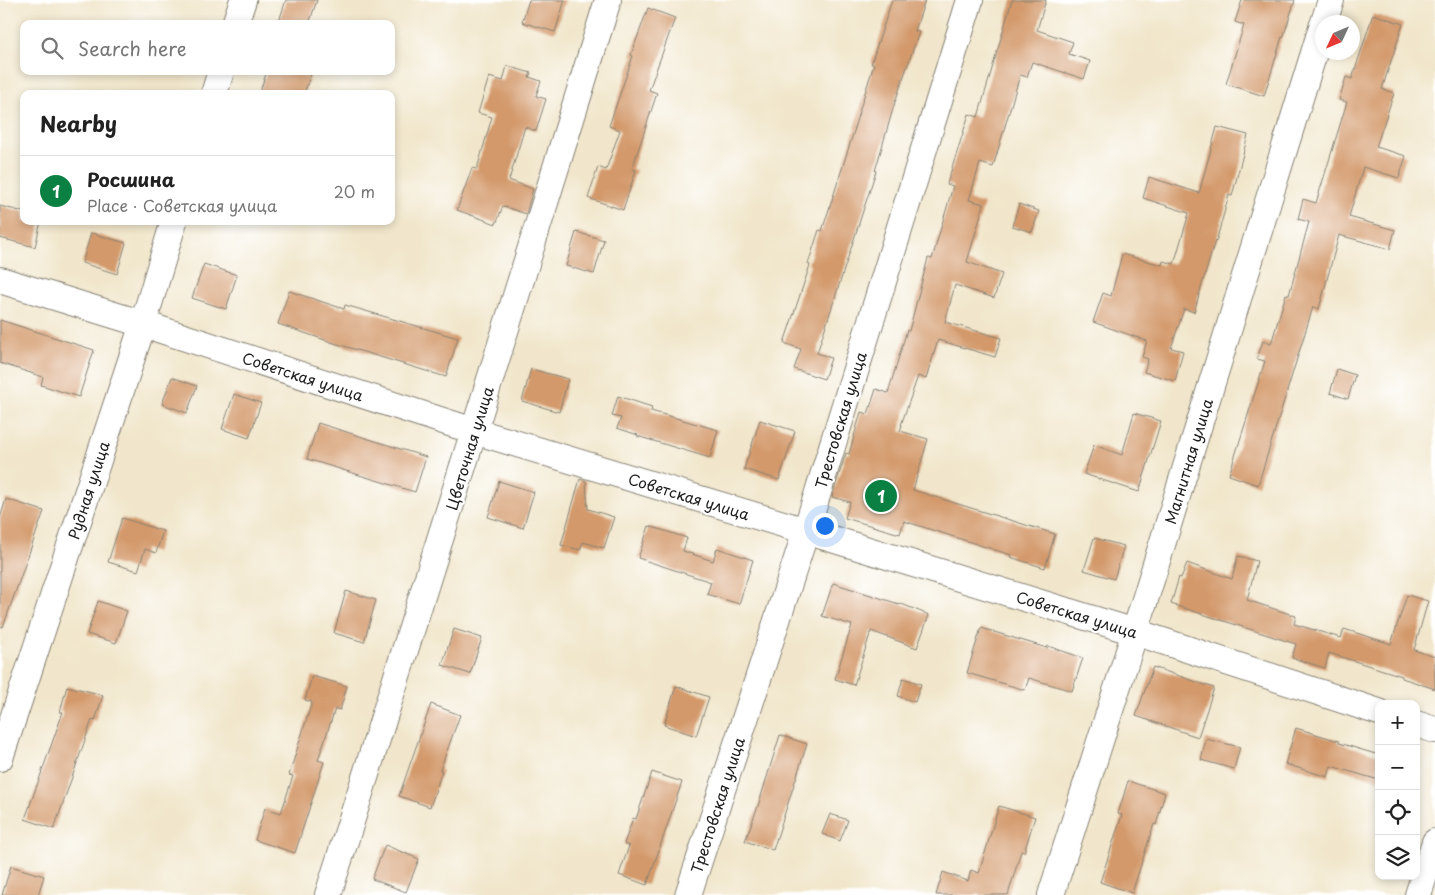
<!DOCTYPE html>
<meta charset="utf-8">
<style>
body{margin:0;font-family:"Playpen Sans",sans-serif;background:#f2f2f2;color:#222}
.controls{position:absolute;right:15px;bottom:15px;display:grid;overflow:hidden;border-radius:10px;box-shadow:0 2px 8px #0003}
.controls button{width:45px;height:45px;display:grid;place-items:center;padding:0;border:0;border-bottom:1px solid #e0e0e0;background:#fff;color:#222;font:25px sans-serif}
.compass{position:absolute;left:1315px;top:15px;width:45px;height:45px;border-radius:50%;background:#fff;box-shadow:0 2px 8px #0003;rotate:226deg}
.you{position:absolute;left:824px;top:525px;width:18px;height:18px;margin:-12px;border:4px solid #fff;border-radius:50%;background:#1a73e8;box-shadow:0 0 0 8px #1a73e833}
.badge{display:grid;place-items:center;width:32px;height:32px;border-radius:50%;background:#0b8043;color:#fff;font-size:16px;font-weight:700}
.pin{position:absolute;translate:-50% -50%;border:2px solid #fff;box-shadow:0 1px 5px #0006}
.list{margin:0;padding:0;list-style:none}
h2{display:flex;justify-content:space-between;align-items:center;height:65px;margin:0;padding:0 20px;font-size:21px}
h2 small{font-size:16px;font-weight:400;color:#767676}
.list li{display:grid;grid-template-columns:32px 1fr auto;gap:15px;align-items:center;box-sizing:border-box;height:70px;padding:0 20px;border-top:1px solid #e0e0e0}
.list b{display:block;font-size:19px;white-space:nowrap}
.list p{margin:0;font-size:16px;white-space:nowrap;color:#767676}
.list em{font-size:16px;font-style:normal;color:#767676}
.icon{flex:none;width:28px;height:28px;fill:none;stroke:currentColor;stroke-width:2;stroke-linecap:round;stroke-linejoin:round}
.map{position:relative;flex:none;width:1435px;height:895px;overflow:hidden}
.search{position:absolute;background:#fff;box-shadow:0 2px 8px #0003;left:20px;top:20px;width:375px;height:55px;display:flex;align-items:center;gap:12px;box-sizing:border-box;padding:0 18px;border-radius:10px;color:#767676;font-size:19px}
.panel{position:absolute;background:#fff;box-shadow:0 2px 8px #0003;left:20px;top:90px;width:375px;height:135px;border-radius:10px}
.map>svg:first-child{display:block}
.building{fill:#d3996b}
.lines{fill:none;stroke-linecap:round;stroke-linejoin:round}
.street-casing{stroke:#868174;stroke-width:28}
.street{stroke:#fff;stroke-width:26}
.labels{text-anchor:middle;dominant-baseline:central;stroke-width:4.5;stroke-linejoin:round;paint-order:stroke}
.street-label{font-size:15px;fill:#1c1c1c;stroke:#fff}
</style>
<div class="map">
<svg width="1435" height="895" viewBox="0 0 1435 895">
<rect width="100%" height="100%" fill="#fff"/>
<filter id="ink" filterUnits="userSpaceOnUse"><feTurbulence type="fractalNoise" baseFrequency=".02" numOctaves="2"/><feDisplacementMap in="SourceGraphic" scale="10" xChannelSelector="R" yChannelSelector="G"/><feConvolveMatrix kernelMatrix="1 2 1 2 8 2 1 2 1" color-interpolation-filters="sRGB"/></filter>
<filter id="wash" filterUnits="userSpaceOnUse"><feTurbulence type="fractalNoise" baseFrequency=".0096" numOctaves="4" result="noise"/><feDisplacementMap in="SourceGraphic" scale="20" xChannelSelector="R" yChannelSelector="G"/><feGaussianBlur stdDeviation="1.12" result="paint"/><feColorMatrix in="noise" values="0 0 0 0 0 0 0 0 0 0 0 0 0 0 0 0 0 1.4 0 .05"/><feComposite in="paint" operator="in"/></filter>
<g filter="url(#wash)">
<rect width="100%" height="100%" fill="#f1e6cb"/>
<g id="blocks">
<path class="building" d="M286,0H317L309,24H278Z
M529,0H565L555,32L522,22Z
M892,0H925L915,31L919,32L895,102L875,171H876L817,353L831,358L824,379L794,369L801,349L784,343L810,265L808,264L819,230L822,231L855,128H854L874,64H871Z
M1012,0H1046L1037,30L1073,42L1069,54L1090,61L1084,79L1032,62L1027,77L1020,75L993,167L980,163L969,200L984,204L967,262L1002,274L994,298L955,285L945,322L1001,338L995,357L938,340L926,379L918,376L901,425H902L900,431L928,439L913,490L1055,534L1045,568L1010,557L1011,555L904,521L900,534L845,518L850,502L832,497L846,453L849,454L861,412L868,414L876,389L888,393L907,330L909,331L928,258L932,259L953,186L947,184L969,114L978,117Z
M1242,0H1295L1283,38L1282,37L1264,96L1226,84L1244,25L1235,22Z
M648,8L675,18L649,90L657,93L632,169L636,170L623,210L588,198L598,167L606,170L620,130L609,126L633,56L631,55Z
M1373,14L1403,24L1382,89L1394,93L1376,147L1406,156L1399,178L1363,167L1349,217L1395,230L1390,249L1339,235L1319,309L1313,307L1258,485L1229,475L1265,361L1257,359L1263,341L1271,344L1286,294L1289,295L1309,222L1298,219L1303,199L1316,203L1347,102L1339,100L1346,77L1352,79Z
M507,66L531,73L529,77L541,81L536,96L546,99L536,131L525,127L509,180L533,189L526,214L503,206L496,224L457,210L472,168L477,169L492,117L478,113L489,77L503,81Z
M267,71H312L304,94H259Z
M1217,127L1248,135L1232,196L1229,195L1216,242L1215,241L1194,312L1184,309L1171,348L1183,351L1175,381L1144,372L1148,359L1142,357L1147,341L1093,322L1103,293L1111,296L1122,254L1162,265L1163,261L1174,264L1189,213L1143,198L1149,177L1199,193Z
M1019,204L1039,211L1032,232L1012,226Z
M0,206L24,212V221H41L35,247L0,238Z
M576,232L604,240L594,274L566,266Z
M91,233L126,243L117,274L82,263Z
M204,264L237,275L226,309L192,298Z
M289,291L344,309L345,305L458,338L446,377L334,343L278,324Z
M0,320L94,350L79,397L41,385L43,377L0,363Z
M531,369L568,379L559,412L522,401Z
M1337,369L1355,375L1348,399L1330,393Z
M172,377L197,386L187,413L162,404Z
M234,394L261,403L249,438L222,429Z
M618,396L652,407L651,411L718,430L710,458L637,436L638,435L617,428L621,418L612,416Z
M1134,413L1161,421L1139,492L1084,474L1094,445L1122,455Z
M760,420L795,431L779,480L744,469Z
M318,423L426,457L415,492L307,459Z
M580,479L586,481L588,509L614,517L604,548L583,542L580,550L561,545Z
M499,481L534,492L523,528L488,517Z
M6,499L44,511L3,627L0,626V518Z
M122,518L163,531L156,553L145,549L138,571L108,562Z
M649,526L687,538L683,551L713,561L717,548L753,560L739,604L707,594L711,582L638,558Z
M1094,538L1124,546L1114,579L1084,570Z
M1238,556L1257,561L1247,600L1296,616L1294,624L1341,638L1344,629L1391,644L1407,595L1428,601L1414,650L1435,657V689L1402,678V676L1329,653L1325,668L1292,658L1296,644L1171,604L1179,577L1181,578L1187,563L1232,579Z
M833,583L899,604V603L929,615L917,648L871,631L854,685L835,679L852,625L822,616Z
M346,591L376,600L364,642L334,633Z
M98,601L127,611L116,643L87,634Z
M981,628L1047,648L1048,646L1083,658L1072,691L1029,678L1025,690L967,673Z
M454,629L482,638L470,674L442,665Z
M1153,667L1214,688L1198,737L1136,716Z
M312,676L347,686L340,710L335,709L318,760L324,762L295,853L255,840L265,808L281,813L293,776L289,775L312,702L305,700Z
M903,678L921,684L915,702L898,696Z
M67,686L103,695L95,721L92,720L54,829L25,819L63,712H60Z
M676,686L709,697L696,736L664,725Z
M431,704L460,715L440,770L442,771L430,807L399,796Z
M1296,728L1339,741V743L1379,755V780L1331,766L1328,777L1285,764Z
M780,735L807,744L773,850L745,841L758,806Z
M1206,739L1240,747L1234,769L1201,760Z
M652,772L682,782L647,885L619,875L629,846L624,844L633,818L636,819Z
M1128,781L1165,793L1156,825L1154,824L1132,893L1100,882L1122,815L1118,814Z
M999,806L1035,817L1024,852L1021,851L1008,895H936L943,872L968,881L971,870L979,873Z
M830,814L848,820L840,841L822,834Z
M385,845L419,859L406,892L372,879Z
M11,866L44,876L38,895H2Z"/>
</g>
</g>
<g filter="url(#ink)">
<use href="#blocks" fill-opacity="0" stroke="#868174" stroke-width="1"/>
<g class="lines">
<g class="street-casing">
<path id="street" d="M1324,22L1331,0
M235,24L243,0
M214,94L221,71
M0,280L143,324L474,431L806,531L1135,632L1379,712
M1416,724L1435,730
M0,758L143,324L174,221
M328,895L474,431L608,0
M688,895L806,531L970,0
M1051,895L1135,632L1322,27
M1418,895L1435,842"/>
</g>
<use href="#street" class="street"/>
</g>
</g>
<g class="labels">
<g class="street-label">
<text transform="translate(303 376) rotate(18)">Советская улица</text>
<text transform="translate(840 420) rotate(-73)">Трестовская улица</text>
<text transform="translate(469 448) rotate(-73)">Цветочная улица</text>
<text transform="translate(1188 461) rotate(-73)">Магнитная улица</text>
<text transform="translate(88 490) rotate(-72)">Рудная улица</text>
<text transform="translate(689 496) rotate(17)">Советская улица</text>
<text transform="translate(1077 614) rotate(17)">Советская улица</text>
<text transform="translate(717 805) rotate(-72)">Трестовская улица</text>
</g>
</g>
</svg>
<div class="controls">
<button>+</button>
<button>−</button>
<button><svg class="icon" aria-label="locate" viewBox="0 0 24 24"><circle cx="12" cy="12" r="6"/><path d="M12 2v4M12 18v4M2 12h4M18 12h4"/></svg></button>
<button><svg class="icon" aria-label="layers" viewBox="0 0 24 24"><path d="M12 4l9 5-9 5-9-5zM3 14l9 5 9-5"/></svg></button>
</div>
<svg class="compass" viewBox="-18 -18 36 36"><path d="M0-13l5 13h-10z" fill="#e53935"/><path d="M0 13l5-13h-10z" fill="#767676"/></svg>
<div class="you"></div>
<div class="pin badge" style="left:881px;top:496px">1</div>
<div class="search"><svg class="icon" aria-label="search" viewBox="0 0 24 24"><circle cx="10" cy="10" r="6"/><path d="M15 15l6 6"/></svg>Search here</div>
<section class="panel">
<h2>Nearby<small></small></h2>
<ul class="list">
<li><span class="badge">1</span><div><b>Росшина</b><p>Place · Советская улица</p></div><em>20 m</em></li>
</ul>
</section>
</div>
